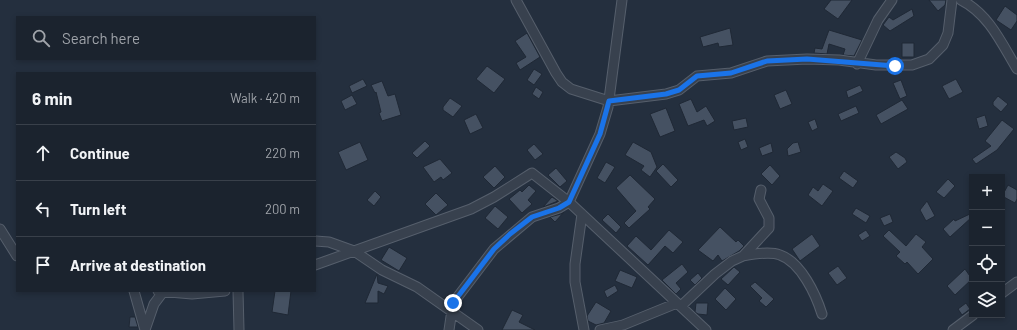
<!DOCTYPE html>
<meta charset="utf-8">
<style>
body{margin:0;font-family:Barlow,sans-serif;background:#242b36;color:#f1f3f6}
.controls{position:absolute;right:12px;bottom:12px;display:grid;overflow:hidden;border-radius:0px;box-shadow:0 2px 6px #0003}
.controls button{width:36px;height:36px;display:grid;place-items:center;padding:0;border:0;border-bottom:1px solid #39404a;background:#1b232e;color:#f1f3f6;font:20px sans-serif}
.stop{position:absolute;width:12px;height:12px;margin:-9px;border:3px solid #1a73e8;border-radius:50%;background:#fff}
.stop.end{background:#1a73e8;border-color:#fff;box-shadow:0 1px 4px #0008}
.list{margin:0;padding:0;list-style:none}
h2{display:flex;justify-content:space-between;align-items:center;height:52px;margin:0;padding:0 16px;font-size:17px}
h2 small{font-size:13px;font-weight:400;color:#a0a4aa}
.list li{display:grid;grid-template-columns:26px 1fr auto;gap:12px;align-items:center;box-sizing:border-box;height:56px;padding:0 16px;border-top:1px solid #39404a}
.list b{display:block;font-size:15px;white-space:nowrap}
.list em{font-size:13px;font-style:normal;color:#a0a4aa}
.icon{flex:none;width:22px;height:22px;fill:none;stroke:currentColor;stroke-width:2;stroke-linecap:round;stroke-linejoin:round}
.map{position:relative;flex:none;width:1017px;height:330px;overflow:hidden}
.search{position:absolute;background:#1b232e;box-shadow:0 2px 6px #0003;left:16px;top:16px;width:300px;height:44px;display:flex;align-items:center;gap:10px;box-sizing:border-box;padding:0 14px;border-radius:0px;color:#a0a4aa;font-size:15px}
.panel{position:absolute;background:#1b232e;box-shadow:0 2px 6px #0003;left:16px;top:72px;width:300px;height:220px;border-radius:0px}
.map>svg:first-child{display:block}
.building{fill:#455162;stroke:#1f2835}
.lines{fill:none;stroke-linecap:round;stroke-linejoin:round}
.minor-casing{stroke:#565f6c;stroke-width:11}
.minor{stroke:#38414e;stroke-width:9}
.route{stroke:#1a73e8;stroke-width:5}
</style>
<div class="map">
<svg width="1017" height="330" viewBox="0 0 1017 330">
<rect width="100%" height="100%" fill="#242f3e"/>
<path class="building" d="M831,0H852L838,19L824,9Z
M929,0H946L945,5L938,11Z
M1005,6L1017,15V21L1011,30L996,20Z
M912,9L914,16L890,31L883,25L889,17L893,20Z
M730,28L733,45L719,47L718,43L703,47L700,37Z
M829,30L862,40L854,56L843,55L845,49L829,44L827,54L814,53L815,48L822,49Z
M527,33L540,57L520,70L516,63L526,57L515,41Z
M902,43H914V57H902Z
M487,66L505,79L494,93L476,79Z
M534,69L542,74L534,85L527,80Z
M363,79L367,86L352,93L349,86Z
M956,79L963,92L949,99L942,86Z
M901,80L907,96L900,99L893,83Z
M382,81L388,96L395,94L401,115L382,121L379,113L381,112L376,92L375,93L371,85Z
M860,85L863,91L848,98L846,91Z
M536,87L543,92L539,99L532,94Z
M786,90L792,104L780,109L774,95Z
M352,95L357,104L345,110L341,101Z
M998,96L1008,104L1001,112L993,105V102Z
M450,98L462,106L453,117L443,110V107Z
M691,99L697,112L706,106L715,121L707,126L704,120L688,126L679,104Z
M902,100L908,109L881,124L876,115Z
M856,106L859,113L841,121L838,114Z
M666,108L675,131L660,137L650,114Z
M476,114L483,128L470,134L464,120Z
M985,115L988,126L979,129L976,118Z
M746,118L748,127L734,130L732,121Z
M815,119L818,128L812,131L808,122Z
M1002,120L1014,129L997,150L976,164L972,159L991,146L985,141Z
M745,139L748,147L741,150L738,142Z
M425,141L430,146L417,158L412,153Z
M360,142L368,160L346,170L338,152Z
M633,142L651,152L657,167L650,177L641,170L644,166L625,155Z
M798,142L801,152L788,156L787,149L793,143Z
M771,143L773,152L762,156L759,148Z
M534,144L543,154L535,160L527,150Z
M896,152L905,158L907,162L898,169L889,157Z
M440,159L452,173L443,180L441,177L434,182L423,167Z
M606,162L615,167L605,183L597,178Z
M663,164L678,180L671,187L656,171Z
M770,165L780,176L772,185L761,174Z
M495,166L505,177L494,188L483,177Z
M556,168L567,181L560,187L548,175Z
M844,171L858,181L853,188L839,178Z
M630,175L655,199L648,207L650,209L629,228L624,223L636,211L616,188Z
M948,179L955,186L944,198L936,192Z
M823,184L833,191L822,206L808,195L813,187L818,191Z
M529,185L536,191L528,200L532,204L522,213L509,199L520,190L522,192Z
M1008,185L1017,190V199L1015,203L1002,196Z
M375,191L381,197L374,206L367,200Z
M436,193L448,205L436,215L425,204Z
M552,197L558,201L543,207Z
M927,201L935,216L926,221L920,210Z
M495,206L508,217L498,229L485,218Z
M856,208L870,216L866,223L852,214Z
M564,212L555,222L550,217L561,214Z
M972,213V217L950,237L943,229L954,219L955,221Z
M608,214L621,227L616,233L602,220Z
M890,214L893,222L884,226L880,218Z
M720,227L736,242L738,240L744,246L739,251L722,261L718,255L713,261L698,250Z
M669,230L683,242L673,253L665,246L648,265L627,246L636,236L651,250Z
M866,230L870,236L862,241L858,235Z
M889,230L906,246L916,234L926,242L922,247L933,259L918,274L907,262L905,264L896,256L900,252L883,236Z
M812,234L820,246L800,261L792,249Z
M389,247L407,258L399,271L381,260Z
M682,264L688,272L676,283L681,289L676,294L662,280Z
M838,266L847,278L837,285L828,273Z
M734,267L740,272L728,285L721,279Z
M965,269L972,279L955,295L947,286Z
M620,270L637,277L632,288L615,281Z
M698,273L702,278L695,285L690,280Z
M377,274L378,283L388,286L384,294L378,291V303H365Z
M755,282L774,299L766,307L759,301L762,298L750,286Z
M615,285L618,291L607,298L604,291Z
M725,288L736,299L726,310L715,299Z
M275,291H291L288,315L272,312Z
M596,302L611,311L604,323L596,325L588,321L587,316Z
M696,303H708L707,315L698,314L695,312Z
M966,303L970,309L962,315L958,309Z
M512,310L523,315L519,322L535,330H502Z
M130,317H135L138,327H129Z"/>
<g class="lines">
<g class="minor-casing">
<path id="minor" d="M516,0L556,73L562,82L571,89L609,101L666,94L679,90L697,76L731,73L767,61L807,59L839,60L876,65H912L929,59L943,45L948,33L952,0
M961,0C989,14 1002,44 1017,69
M857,64L878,20L892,0
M582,214L575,264V282L584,330
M0,229L17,256
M315,241L329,242L354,251L382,270L417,287L478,330
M743,256C754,254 770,251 780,255C801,262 816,295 822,314
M315,265L471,209L494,197L532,173L569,202L706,330
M134,291L145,330
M158,291L192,294L225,291
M238,291L239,330
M1002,293L1017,282
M681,306L715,274L732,261L743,256L769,228V218L759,199L761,190
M145,330L154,304L163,292
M449,330L453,303L494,249L532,217L559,208L569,202L600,134L608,107L622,0
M600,330L623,325L677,303
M953,330L973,315"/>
</g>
<use href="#minor" class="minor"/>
</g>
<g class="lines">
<path class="route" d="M453,303L494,249L510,234L532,217L559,208L569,202L600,134L609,101L666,94L679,90L697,76L731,73L767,61L807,59L895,66"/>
</g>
</svg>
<div class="controls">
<button>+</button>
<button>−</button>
<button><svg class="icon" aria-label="locate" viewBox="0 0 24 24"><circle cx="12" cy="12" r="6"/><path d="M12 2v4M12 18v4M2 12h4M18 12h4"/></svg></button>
<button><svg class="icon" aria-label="layers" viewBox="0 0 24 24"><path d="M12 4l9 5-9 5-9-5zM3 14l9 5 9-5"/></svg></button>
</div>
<div class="stop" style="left:895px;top:66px"></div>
<div class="stop end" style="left:453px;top:303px"></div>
<div class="search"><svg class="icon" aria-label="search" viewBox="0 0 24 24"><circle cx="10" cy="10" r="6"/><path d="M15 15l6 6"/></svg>Search here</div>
<section class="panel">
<h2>6 min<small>Walk · 420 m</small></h2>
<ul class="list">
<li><svg class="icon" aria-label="ahead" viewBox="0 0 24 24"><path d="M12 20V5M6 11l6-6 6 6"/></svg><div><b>Continue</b></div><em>220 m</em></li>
<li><svg class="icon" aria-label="left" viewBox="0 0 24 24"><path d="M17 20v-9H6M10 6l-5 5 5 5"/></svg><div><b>Turn left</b></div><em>200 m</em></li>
<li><svg class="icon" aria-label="arrive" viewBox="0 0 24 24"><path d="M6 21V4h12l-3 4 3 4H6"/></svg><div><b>Arrive at destination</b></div></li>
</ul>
</section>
</div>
